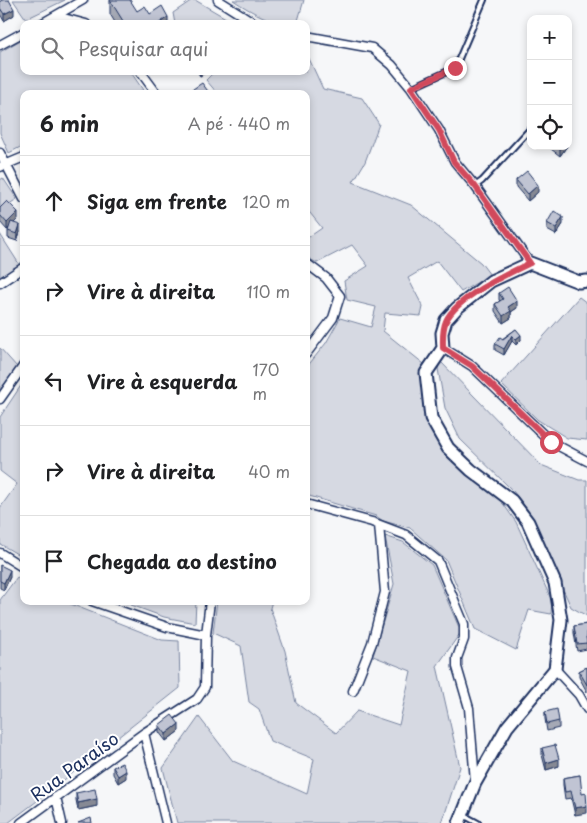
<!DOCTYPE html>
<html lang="pt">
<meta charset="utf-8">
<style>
body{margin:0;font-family:"Playpen Sans",sans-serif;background:#f6f6f6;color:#202124}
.controls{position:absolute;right:15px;top:15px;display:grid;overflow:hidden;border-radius:10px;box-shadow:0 2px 8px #0003}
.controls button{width:45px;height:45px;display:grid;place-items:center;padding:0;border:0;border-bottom:1px solid #e0e0e0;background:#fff;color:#202124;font:25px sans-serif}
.stop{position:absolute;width:15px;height:15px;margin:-11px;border:4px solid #d1495b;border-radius:50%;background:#fff}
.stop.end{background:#d1495b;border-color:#fff;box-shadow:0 1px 5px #0008}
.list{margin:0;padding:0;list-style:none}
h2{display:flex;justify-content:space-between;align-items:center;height:65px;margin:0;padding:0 20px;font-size:21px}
h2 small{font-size:16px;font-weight:400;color:#757577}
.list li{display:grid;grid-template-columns:32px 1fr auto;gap:15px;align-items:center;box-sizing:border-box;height:90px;padding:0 20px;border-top:1px solid #e0e0e0}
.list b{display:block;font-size:19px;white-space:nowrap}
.list em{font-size:16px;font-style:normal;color:#757577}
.icon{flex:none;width:28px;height:28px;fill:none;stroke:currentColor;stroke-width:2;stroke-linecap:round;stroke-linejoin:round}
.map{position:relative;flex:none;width:587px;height:823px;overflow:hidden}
.search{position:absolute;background:#fff;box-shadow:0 2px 8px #0003;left:20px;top:20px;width:290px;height:55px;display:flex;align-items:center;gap:12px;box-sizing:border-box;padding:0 18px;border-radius:10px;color:#757577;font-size:19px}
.panel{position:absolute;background:#fff;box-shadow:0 2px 8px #0003;left:20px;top:90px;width:290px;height:515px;border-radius:10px}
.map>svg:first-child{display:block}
.green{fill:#d6d9e2;stroke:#7884a0}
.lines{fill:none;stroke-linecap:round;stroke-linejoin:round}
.lane-casing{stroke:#1b2f5e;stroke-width:8}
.street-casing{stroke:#1b2f5e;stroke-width:11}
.secondary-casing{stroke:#1b2f5e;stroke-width:15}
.lane{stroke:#fff;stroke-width:4}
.street{stroke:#fff;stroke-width:8}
.secondary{stroke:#fff;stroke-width:11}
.wall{fill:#a5a9b5;stroke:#1b2f5e}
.shaded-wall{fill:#868994;stroke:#1b2f5e}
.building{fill:#c0c4d3;stroke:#1b2f5e}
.route{stroke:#d1495b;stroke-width:6}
.labels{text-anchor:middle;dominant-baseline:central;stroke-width:4;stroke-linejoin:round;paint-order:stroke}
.street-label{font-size:18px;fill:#1b2f5e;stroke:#fff}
</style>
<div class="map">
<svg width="587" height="823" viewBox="0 0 587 823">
<rect width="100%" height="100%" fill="#f6f7f9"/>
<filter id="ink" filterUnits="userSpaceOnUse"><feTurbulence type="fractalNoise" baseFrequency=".02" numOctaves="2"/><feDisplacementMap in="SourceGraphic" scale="10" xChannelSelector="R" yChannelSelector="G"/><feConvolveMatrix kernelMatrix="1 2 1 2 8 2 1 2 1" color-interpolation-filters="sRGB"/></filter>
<g filter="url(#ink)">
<path class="green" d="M13,0H65L26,19Z
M192,0H195L236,24H175L173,13Z
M233,0H304L297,24C272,24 253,13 233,0Z
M24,38V71H130L143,90L134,94H24V145L9,153L0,133V52Z
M306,52L323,89L362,98L379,124L365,162L353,182L411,205L481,263L490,275L461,292L437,261L408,278L423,307L421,316L385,313L383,331L424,364L423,372L427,419L469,475L502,502L516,522L552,601L551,614L529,610L516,650L475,629L446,560L410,528L383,521L376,516L306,495V368L326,343L340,318L371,327L376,307L347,300L344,281L368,266L352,245L317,263L306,257V239L322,228L306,208V94H218L206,80L215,71H306Z
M3,178L17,199L0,210V180Z
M0,234L21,267L0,278Z
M579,297L587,303V440L567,438L538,420L501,384Z
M0,348L17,367L0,390Z
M440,361L541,465L579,480H587V616L571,607L527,509L513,491L460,439L445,408L438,369Z
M24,381V558L0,544V508L17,484L0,471V417Z
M385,536L403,542L432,565L461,632L437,666L460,767L442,823H177L163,768L199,717L233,761L307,794L314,759L270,741L259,709L249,702L241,646L213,633L217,601H272L270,608L285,651L296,703L336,733L357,711L399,725L411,671L373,656L394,584Z
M17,577L24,581V601H63L162,640L179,641L180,688L45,795L8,823H0V600Z
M120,601H196L195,623L164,617Z"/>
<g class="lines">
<g class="lane-casing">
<path id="lane" d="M411,88L455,68L484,0
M475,186L482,181L531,128
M465,816L478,823"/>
</g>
<g class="street-casing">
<path id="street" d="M218,0L256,24
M56,16L86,24
M41,24L83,0
M306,36L372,48L392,65L411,88L439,130L455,162L475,186L530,263
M0,45L24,32
M140,71L157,94
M0,153L24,199
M0,167L24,157
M306,263L326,278L340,296L333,318L306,354
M0,283L24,267
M443,348L472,366L551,442L587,461
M0,399L24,365
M306,504L372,522L406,535L438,561L464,624V639L457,658V667L469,708L475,781
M0,553L24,568
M92,601L167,627L206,635
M555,669L579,695L587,709
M353,691L372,643L385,592L379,525
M56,797L62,823
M21,823L144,733
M166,823L144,733L197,699L205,687L206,635L210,601"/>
</g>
<g class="secondary-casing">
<path id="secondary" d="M459,823L475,783L507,727L555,669L561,620L555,583L528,522L512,501L471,470L448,448L431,418L426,373L443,348L442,333L446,320L457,308L491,281L530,263L579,282L587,281"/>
</g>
<use href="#lane" class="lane"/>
<use href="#street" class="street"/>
<use href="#secondary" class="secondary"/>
</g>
<path class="wall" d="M110,0L137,11L168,24H116L110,14Z
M0,1L14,15L4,21L0,14Z
M197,71H208L200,76Z
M551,146H567L560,156L551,149Z
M516,180L538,192L528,201L516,187Z
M0,208L18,219L14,223L20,232L17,241L8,238V231L9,228L7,230L0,222Z
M547,223L563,224L556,235L547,230Z
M499,293L517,308L511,312V318L503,323L495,311V304L500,301L499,300Z
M516,329L521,340L516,345L512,341L504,355L495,350V344Z
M0,565L10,577L4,590L0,588Z
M587,624V649L577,651L574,633V626Z
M587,667V692L579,677V671Z
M545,712L559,721V728L547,731L545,719Z
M159,725L179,731L166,741L159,732Z
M542,748L559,766L546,770L542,755Z
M113,767L126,778L118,783L113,774Z
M580,775L575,815L571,798L565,799L563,785V778Z
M76,793L97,806L78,810L76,800Z"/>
<path class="shaded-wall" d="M14,9V15L4,21V14Z
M168,17V24H158Z
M200,71H208L200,76Z
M562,146H567L560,156V149Z
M538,185V192L528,201V194Z
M18,212V219L7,230V223Z
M563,217V224L556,235V228Z
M20,225V232L17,241V234Z
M517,301V308L511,312V318L503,323V316L508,307Z
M512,335V341L504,355V349Z
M521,335V340L516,345V339Z
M10,570V577L4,590V583Z
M179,724V731L166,741V734Z
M559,759V766L546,770V763Z
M126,771V778L118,783V776Z
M97,799V806L78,810V803Z
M587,806V813L575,815V808Z"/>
<path class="building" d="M3,0H9L14,9L4,14L0,8V1Z
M110,0H130L137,11L145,6L150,14L162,6L168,17L158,24H119L123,21Z
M202,83L210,94H191L190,91Z
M527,171L538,185L528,194L516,180Z
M7,201L18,212L7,223L0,215V208Z
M554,211L563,217L556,228L547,223Z
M11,222L20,225L17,234L8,231Z
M508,287L517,301L508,307L511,311L503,316L495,304L503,299L499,293Z
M516,329L521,335L516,339L512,335L504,349L495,344L500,337L503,339Z
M0,565L10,570L4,583L0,581Z
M587,624V637H586L587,643L577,644L574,626Z
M587,667V685L579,671Z
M557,709L559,721L547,724L545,712Z
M172,715L179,724L166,734L159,725Z
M555,745L559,759L546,763L542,748Z
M122,763L126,771L118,776L113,767Z
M580,775L582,794L586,793L587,806L575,808L571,791L565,792L563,778Z
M95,789L97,799L78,803L76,793Z
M91,818L92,823H78Z"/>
</g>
<g class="lines" filter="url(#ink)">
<path class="route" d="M455,68L411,88L439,130L454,162L475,186L530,263C507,274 457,297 446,321C442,330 443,339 443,348L472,366L551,442"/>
</g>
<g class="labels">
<g class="street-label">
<text transform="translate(74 766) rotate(-36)">Rua Paraíso</text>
</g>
</g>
</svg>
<div class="controls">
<button>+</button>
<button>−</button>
<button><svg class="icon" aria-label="locate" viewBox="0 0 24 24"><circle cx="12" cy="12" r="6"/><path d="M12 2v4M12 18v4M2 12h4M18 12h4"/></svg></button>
</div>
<div class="stop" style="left:551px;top:442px"></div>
<div class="stop end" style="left:455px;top:68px"></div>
<div class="search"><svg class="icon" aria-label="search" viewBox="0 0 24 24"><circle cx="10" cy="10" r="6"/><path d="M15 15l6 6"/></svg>Pesquisar aqui</div>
<section class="panel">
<h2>6 min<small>A pé · 440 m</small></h2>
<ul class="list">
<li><svg class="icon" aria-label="ahead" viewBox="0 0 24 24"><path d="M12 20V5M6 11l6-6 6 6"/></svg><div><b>Siga em frente</b></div><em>120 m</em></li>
<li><svg class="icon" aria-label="right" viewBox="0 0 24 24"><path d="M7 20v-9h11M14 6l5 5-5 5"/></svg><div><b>Vire à direita</b></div><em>110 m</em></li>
<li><svg class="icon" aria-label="left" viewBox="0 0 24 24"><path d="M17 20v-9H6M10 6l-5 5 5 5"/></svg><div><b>Vire à esquerda</b></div><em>170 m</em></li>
<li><svg class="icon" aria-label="right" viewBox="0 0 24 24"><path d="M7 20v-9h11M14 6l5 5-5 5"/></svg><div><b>Vire à direita</b></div><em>40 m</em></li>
<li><svg class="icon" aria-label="arrive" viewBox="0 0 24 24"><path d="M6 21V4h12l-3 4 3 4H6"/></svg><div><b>Chegada ao destino</b></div></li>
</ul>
</section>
</div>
